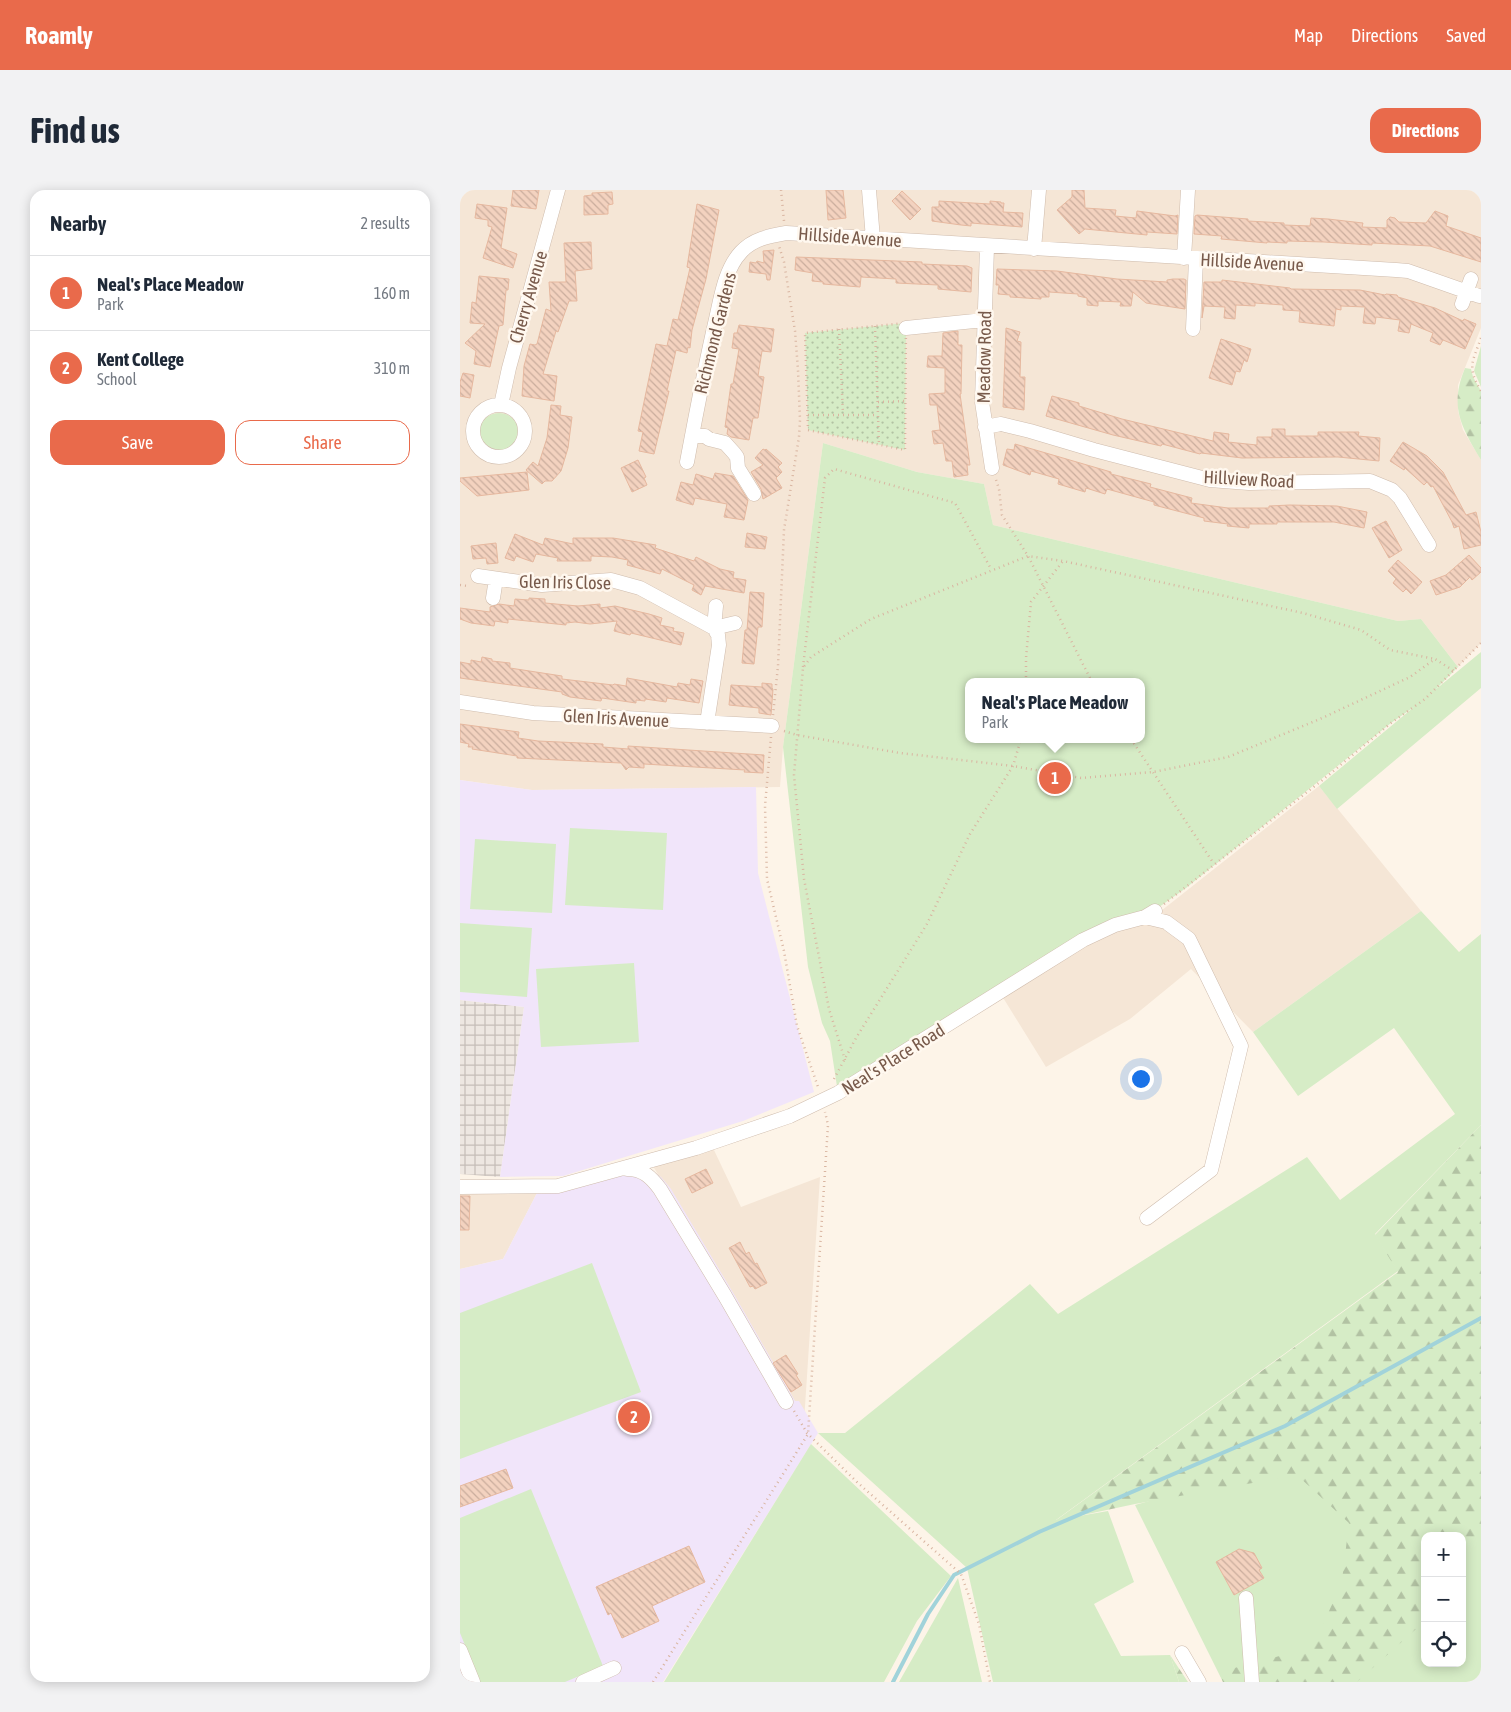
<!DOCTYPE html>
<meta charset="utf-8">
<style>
body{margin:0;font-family:"Asap Condensed",sans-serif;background:#f2f2f3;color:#1f2937}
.controls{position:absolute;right:15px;bottom:15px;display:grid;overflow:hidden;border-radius:10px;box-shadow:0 2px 12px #0003}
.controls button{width:45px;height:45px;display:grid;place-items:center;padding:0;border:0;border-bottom:1px solid #e0e1e3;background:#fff;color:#1f2937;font:25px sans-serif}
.you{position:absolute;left:680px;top:888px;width:18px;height:18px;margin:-12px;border:4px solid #fff;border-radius:50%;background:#1a73e8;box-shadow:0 0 0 8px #1a73e833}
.badge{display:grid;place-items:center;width:32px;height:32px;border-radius:50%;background:#e96a4b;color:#fff;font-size:16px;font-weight:700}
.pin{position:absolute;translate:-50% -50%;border:2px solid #fff;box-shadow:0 1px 5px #0006}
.popup{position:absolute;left:505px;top:488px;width:180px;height:65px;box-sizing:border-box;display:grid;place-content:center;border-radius:10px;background:#fff;filter:drop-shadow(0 1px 4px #0005);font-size:16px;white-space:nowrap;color:#747a83}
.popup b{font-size:19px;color:#1f2937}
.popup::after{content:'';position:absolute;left:50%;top:100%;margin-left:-10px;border:10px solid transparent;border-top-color:#fff}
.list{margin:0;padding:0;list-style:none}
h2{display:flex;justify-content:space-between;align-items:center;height:65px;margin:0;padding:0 20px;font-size:21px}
h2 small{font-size:16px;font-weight:400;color:#747a83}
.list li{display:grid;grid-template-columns:32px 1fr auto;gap:15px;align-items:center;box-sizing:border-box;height:75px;padding:0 20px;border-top:1px solid #e0e1e3}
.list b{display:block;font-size:19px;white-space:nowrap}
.list p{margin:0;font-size:16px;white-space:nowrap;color:#747a83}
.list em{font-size:16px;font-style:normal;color:#747a83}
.actions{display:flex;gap:10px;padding:15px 20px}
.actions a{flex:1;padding:11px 0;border:1px solid #e96a4b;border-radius:15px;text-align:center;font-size:18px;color:#e96a4b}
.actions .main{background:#e96a4b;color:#fff}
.icon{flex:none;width:28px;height:28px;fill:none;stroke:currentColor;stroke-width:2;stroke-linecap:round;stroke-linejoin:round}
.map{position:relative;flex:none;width:1021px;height:1492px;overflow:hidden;border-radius:15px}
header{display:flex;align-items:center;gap:30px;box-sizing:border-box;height:70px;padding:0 25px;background:#e96a4b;color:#fff}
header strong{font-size:24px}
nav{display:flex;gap:28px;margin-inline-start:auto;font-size:18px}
.intro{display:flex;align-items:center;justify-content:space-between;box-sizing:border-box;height:120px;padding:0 30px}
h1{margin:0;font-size:35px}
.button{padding:12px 22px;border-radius:15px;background:#e96a4b;color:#fff;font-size:18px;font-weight:700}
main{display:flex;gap:30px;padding:0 30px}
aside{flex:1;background:#fff;border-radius:15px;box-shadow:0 2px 12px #0003}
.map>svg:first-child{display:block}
.residential{fill:#f5e6d6}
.industrial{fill:url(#industrial-grid)}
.education{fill:#f1e5fa}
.green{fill:#d6ecc6;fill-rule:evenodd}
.forest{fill:url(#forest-firs)}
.garden{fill:url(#garden-dots)}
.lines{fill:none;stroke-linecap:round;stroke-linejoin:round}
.stream{stroke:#a1d3da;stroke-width:4}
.building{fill:url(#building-back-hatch);stroke:#e6b89f}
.minor-casing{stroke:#cfbcad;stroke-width:15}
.path{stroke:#d9b5a1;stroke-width:2.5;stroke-dasharray:1 4;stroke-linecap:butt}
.minor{stroke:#fff;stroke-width:14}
.labels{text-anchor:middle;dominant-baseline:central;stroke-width:5;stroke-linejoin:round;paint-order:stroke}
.street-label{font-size:18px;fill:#785a4b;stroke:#fff8ef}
</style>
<header>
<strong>Roamly</strong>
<nav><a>Map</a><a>Directions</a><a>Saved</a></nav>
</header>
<div class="intro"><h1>Find us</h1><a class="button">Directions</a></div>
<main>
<aside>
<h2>Nearby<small>2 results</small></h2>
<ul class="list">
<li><span class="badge">1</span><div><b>Neal's Place Meadow</b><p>Park</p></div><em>160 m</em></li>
<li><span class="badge">2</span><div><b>Kent College</b><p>School</p></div><em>310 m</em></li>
</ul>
<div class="actions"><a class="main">Save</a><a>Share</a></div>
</aside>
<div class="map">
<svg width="1021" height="1492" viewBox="0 0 1021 1492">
<defs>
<pattern id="industrial-grid" width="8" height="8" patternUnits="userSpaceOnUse" patternTransform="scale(1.25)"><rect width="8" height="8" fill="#eee7e1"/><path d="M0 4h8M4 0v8" fill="none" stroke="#c6beb8"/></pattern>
<pattern id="forest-firs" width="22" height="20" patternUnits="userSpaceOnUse" patternTransform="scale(1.25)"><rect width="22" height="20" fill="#d6ecc6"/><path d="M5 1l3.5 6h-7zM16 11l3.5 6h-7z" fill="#b2c2a3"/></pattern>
<pattern id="garden-dots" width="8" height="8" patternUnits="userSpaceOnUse" patternTransform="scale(1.25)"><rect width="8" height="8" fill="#d6ecc6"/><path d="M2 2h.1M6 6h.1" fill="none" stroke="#b2c2a3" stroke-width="1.8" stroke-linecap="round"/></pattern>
<pattern id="building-back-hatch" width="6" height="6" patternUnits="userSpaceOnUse" patternTransform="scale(1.25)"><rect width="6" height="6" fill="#f3d2bf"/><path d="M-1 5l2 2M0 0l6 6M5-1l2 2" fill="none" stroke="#caad9d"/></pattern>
</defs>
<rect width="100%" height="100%" fill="#fdf4e8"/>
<path class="residential" d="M0,0H1021V138L998,195V221L1003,240L1021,270V453L998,477L961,429L938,431L533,335L524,294L457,282L363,253L323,557L320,597L72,600L0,590Z
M859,596L961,721L793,842L731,779L670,829L586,877L542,806L638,747L687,732Z
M253,958L281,1017L360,987L344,1232L193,976Z
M0,1002L77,1003L43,1069L0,1079Z"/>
<path class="industrial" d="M0,810L64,817L40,987L0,984Z"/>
<path class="education" d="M0,590L72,600L296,597L298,683L354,902L283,931L103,986L40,987L64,817L0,810Z
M164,979L192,981L201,987L211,999L275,1106L335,1211H339L358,1243L203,1492H0V1079L43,1069L77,1003Z"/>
<path class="green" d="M1021,156V197L1014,181Z
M19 243a20 20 0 1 1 40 0a20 20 0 1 1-40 0Z
M363,253L457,282L524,294L533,335L938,431L961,429L998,477L975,500L1021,462V498L877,619L859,596L954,517L931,533L726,698L685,727L655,735L378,903L370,851L362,833L348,777L323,557ZM509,492H681V549H509Z
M110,638L207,643L203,720L105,715Z
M15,649L96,654L92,723L10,719Z
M961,721L999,762L1021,744V935L915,1044L938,1081L596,1330L648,1321L674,1392L634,1414L661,1466L710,1465L719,1492H533L507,1378L358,1243H385L570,1094L598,1124L847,967L880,1010L995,924L934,838L838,906L793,842Z
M0,733L72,738L67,807L0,802Z
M174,773L179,852L81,857L76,779Z
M132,1073L181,1202L0,1269V1123Z
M1021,1145V1492H763L675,1315L848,1266ZM965,1346H1002V1473H965Z
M351,1254L491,1386L457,1431L424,1492H204Z
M71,1299L143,1476L105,1492H20L0,1443V1328Z
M498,1388L522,1492H439Z"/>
<path class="forest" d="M1005,178L1011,179L1013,187L1021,201V270C1001,236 989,217 1005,178Z
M1021,935V1340L1002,1372V1346H965V1431L897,1492H763L759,1482L854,1457L882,1390L889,1333L837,1285L675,1314L595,1331L938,1082L915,1045Z
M710,1465L728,1492H719Z"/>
<path class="garden" d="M446,133L445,260L348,240L345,143Z"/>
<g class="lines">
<path class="stream" d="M433,1492L468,1424L494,1385L579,1342L825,1236L1021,1128"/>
</g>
<path class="building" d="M53,0H79L76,19L51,16Z
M366,0H383L386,28L368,30Z
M612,0H624L625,18L656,20L655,26L676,28L677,21L715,26L718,25L717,44L687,42V45L625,39L619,44L597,20L612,7Z
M442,1L461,19L450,30L432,11Z
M152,2L153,14L148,15V24L124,25V6L132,5V3Z
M479,11L530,14V11L541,12V13H544L543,22L563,23L562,37L511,33V36L501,35L472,31V17H479Z
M17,14L47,18L41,58L57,64L53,78L23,68L32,37L28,36V30L15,28Z
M237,14L259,20L246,89L232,140L230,158L228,157L227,163L216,160L207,201H209L194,264L179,261L183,242L178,241L196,154L207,156L213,129L218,130L230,78L227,77Z
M975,21L988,26L986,36L1021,48V72L970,56L912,53V55L864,52L827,51V53L807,52V53L761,49L762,46L734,44L735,26L737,25L788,29V31L824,33V35L850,36L851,28L868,29L903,33L902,37L927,38V30L930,27L935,28L939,32L966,33Z
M131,52L132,79L115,81L117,111H109L98,142L96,141L83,184L97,186L94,211L62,206L64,176L70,154L75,155L77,154L86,119L91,121L89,92H106L104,53Z
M314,60L310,90H307L306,84L289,82L290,72L296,73L297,71L304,73L303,61Z
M336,67L462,72V74L507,76L512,78L511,102L478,99V95L436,93V89L401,87L400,97L363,94V92L352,91L353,83L335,80Z
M537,79L597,81L657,89L707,92V90L713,89H724L726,90L725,119L686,113L673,102L671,116H660L661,112L638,111V116L627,115V108L618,106V104L589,102V107H581V109L550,107V105L538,104L539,95H536Z
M19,86L49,89L48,100H46L43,135L39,136L30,177L14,174L16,161L5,153L25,134L10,133L12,112L16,113Z
M762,90L830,98L831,99L900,100L925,105L926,104L937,105L938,107L975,118L1003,131L1004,129L1016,134L1005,159L983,150L980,155L970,151L973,143L951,134L949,143L938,141L940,130L916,127L915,134L903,133L905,117L881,116V120L876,119L874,136L839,132L840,121L823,120V115L795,113V116L776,115L775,129L764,128L765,117L744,116L742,128L744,92H762Z
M279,135L314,139L311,162L302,161L298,186L304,187L298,228H293L289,250L271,247L267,244L268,238L265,237L271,194H273L279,159L272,158L274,143H277Z
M546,138L560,142L557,151L561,152L560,187H565L564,220L543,217Z
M498,141V155H502L501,204H500L510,275H507L508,285L494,287L492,271H486L483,253L474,254L472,241L480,240L477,215H470L469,204L485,203V178L467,177L468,166H482L483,143Z
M761,149L791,159L787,172L784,170L780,182L776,181L772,195L749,188Z
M3,183L14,185L10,208L0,206V192Z
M592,206L619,213V216L662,229L753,251L754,242L769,244L768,252L797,255V247H812V239H825V246H858V242H899L898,246L920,248L919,271L878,267L782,268L741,263L740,264L702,254L701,256L653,245L586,226Z
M91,215L101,216L100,225L112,227L108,258L101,281L92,291H85L82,294L66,280L73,272L78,276L87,248Z
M943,252L967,266L983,282L1006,325L1016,322L1021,342V355L1004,359L999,336L994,338L992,332L973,296L971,297L967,292L964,295L945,278L944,280L930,271Z
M555,254L651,282V284L691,294L690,297L732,308L731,313L768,318H809V316L830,315L877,316L907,322L904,338L874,332H817V334H789V338L767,336L768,334L744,331V328L694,315V312L647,299L645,304L626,298L625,302L598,294L599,289L571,281L570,285L543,275L547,259L554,260Z
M303,259L305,260L306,259L322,273L318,277L322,282L316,288L322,298L303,309L301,299L291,282L303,275L295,268Z
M178,270L186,287L184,288L187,295L172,302L161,278Z
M67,282L69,300L17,306L0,291V288Z
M255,283L273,286L288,310L284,330L264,327L267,314L235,308L233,315L216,310L221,292L233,295L236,284L253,289Z
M926,331L942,360L929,368L912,338Z
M287,343L307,347L305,359L285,357Z
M55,344L83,355L85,348L113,354V348H153L196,355L195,358L234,371L236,367L260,379L274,382L273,388L286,390L284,403L245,396L241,405L232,400L234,395L202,379L200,384L167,375L168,370L152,367L131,366V371H97L98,368L76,364L73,372L56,366L54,371L45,368Z
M36,353L38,373L27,374L26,368L13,369L11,356Z
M1009,365L1021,378V382L1012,390L1010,387L1000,397L976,405L970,391L986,385Z
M938,370L962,392L951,404L946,399L943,402L933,393L936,389L928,381Z
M290,402L304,403L302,437H298L294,474L282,473L285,440H287Z
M69,408L85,409V413L118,416L140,414V418L155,416L189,424L202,428L200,435L214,438L213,441L224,443L221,455L171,443L170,445L154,441L157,431L130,434L115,432L106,433V435L48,429V433L35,431L34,436L11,433L0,429V418L30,422V417L39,414L54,416L55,409L69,410Z
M22,467L32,469V471L50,473V478L102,486V489L153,495L154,494L166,496L167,488L217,497L218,493L230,495L231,489L243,491L239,513L207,508L206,512L185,509V511L176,510V513L142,508L141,511L110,507L102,504V502L0,488V472L11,474V470L21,472Z
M302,493L312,494V498L313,499L311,525L299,523V518L269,515L271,495L302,497Z
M0,534L59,542L58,548L78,551L143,554V557L168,559V556L304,565L303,583L284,582L285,580L184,574V578L169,577L166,580L161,573L57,568V566L12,559L13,557H8L9,554L0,552Z
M246,979L253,993L232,1003L225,989Z
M0,1006H10L9,1040H0Z
M280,1052L286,1064L289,1062L295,1074L297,1073L307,1093L295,1099L293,1096L290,1097L269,1058Z
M326,1165L338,1184L336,1185L342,1195L331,1202L313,1173Z
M46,1279L53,1298L0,1317V1296Z
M229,1356L245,1392L192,1416L199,1431L162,1448L151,1423L148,1425L136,1397Z
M779,1359L794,1363L802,1378L799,1380L804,1388L774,1405L756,1372Z"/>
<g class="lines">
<g class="minor-casing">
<path id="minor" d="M409,0L413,49
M527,57L522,212L532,278
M574,59L579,0
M724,68L728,0
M1002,114L1011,89
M446,138L524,130
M733,139L736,69
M41,215L49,178L98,0
M13 241a26 26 0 1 1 52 0a26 26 0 1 1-52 0Z
M525,237L541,234L570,241L634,260L750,290L789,293L910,291L932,300L940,308L969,355
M232,246H245L249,249L265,253L274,263L277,267L278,278L294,304
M227,272C236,224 245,176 256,129C261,107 265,79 281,62C293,49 309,46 326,43L936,80L948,81L1019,106
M18,386L82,395L151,390L180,398L254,438L258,445L259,455L247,533
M33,408L36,389
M256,416L254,438L275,433
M0,512L73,523L312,536
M685,727L706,732L729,749L781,856L751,980L687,1028
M167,979C183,979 191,987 200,999L265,1106L326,1212
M0,997L98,996L236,958L330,926L378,903L623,750L655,735L685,727L695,721
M786,1408L792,1492
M0,1460L13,1492
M722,1463L739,1492
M123,1492L154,1478"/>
</g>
<path class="path" d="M321,0L324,31
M446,133L445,260L348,240L345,143Z
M415,136L419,255
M379,139L383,224
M1021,148C1012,173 1007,177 1021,201
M418,212L446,211
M348,225H418
M536,290L539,299L542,325L568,366L632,492
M0,395L8,396
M343,477L365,288L374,279L495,313L531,379
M566,492V468L571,412L603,371
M313,525L318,476L324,340L339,247L340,230L338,180L335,141L324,72L319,56
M324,541L337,545L440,563L553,576L621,588L693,582L768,567L860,529L950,487L975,469L994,481
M311,547L305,616L307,689L324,761L337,836L358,897
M671,549L754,674
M704,714L865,588L931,533L965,509L1021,453
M385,870L369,819L344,689L334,585L343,478L351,467L411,429L568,366L603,371L843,423L901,440L930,460L975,469
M374,889L396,848L467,734L510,644L553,576L561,549
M334,1221L347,1243L398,1293L501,1384L519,1434L530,1492
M193,1492L348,1244L368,935L365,922"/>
<use href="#minor" class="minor"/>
</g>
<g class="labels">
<g class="street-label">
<text transform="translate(390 47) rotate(4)">Hillside Avenue</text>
<text transform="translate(792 72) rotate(3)">Hillside Avenue</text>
<text transform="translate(68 107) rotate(-74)">Cherry Avenue</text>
<text transform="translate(255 143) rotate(-76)">Richmond Gardens</text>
<text transform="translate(524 167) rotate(-89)">Meadow Road</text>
<text transform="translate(789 289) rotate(3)">Hillview Road</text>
<text transform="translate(105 392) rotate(1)">Glen Iris Close</text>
<text transform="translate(156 528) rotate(3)">Glen Iris Avenue</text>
<text transform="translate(433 869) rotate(-32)">Neal's Place Road</text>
</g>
</g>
</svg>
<div class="controls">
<button>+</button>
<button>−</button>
<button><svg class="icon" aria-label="locate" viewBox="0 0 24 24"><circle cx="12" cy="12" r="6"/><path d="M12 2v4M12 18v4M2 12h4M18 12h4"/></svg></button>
</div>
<div class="you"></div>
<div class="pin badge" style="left:595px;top:588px">1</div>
<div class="popup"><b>Neal's Place Meadow</b>Park</div>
<div class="pin badge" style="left:174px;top:1227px">2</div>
</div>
</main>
